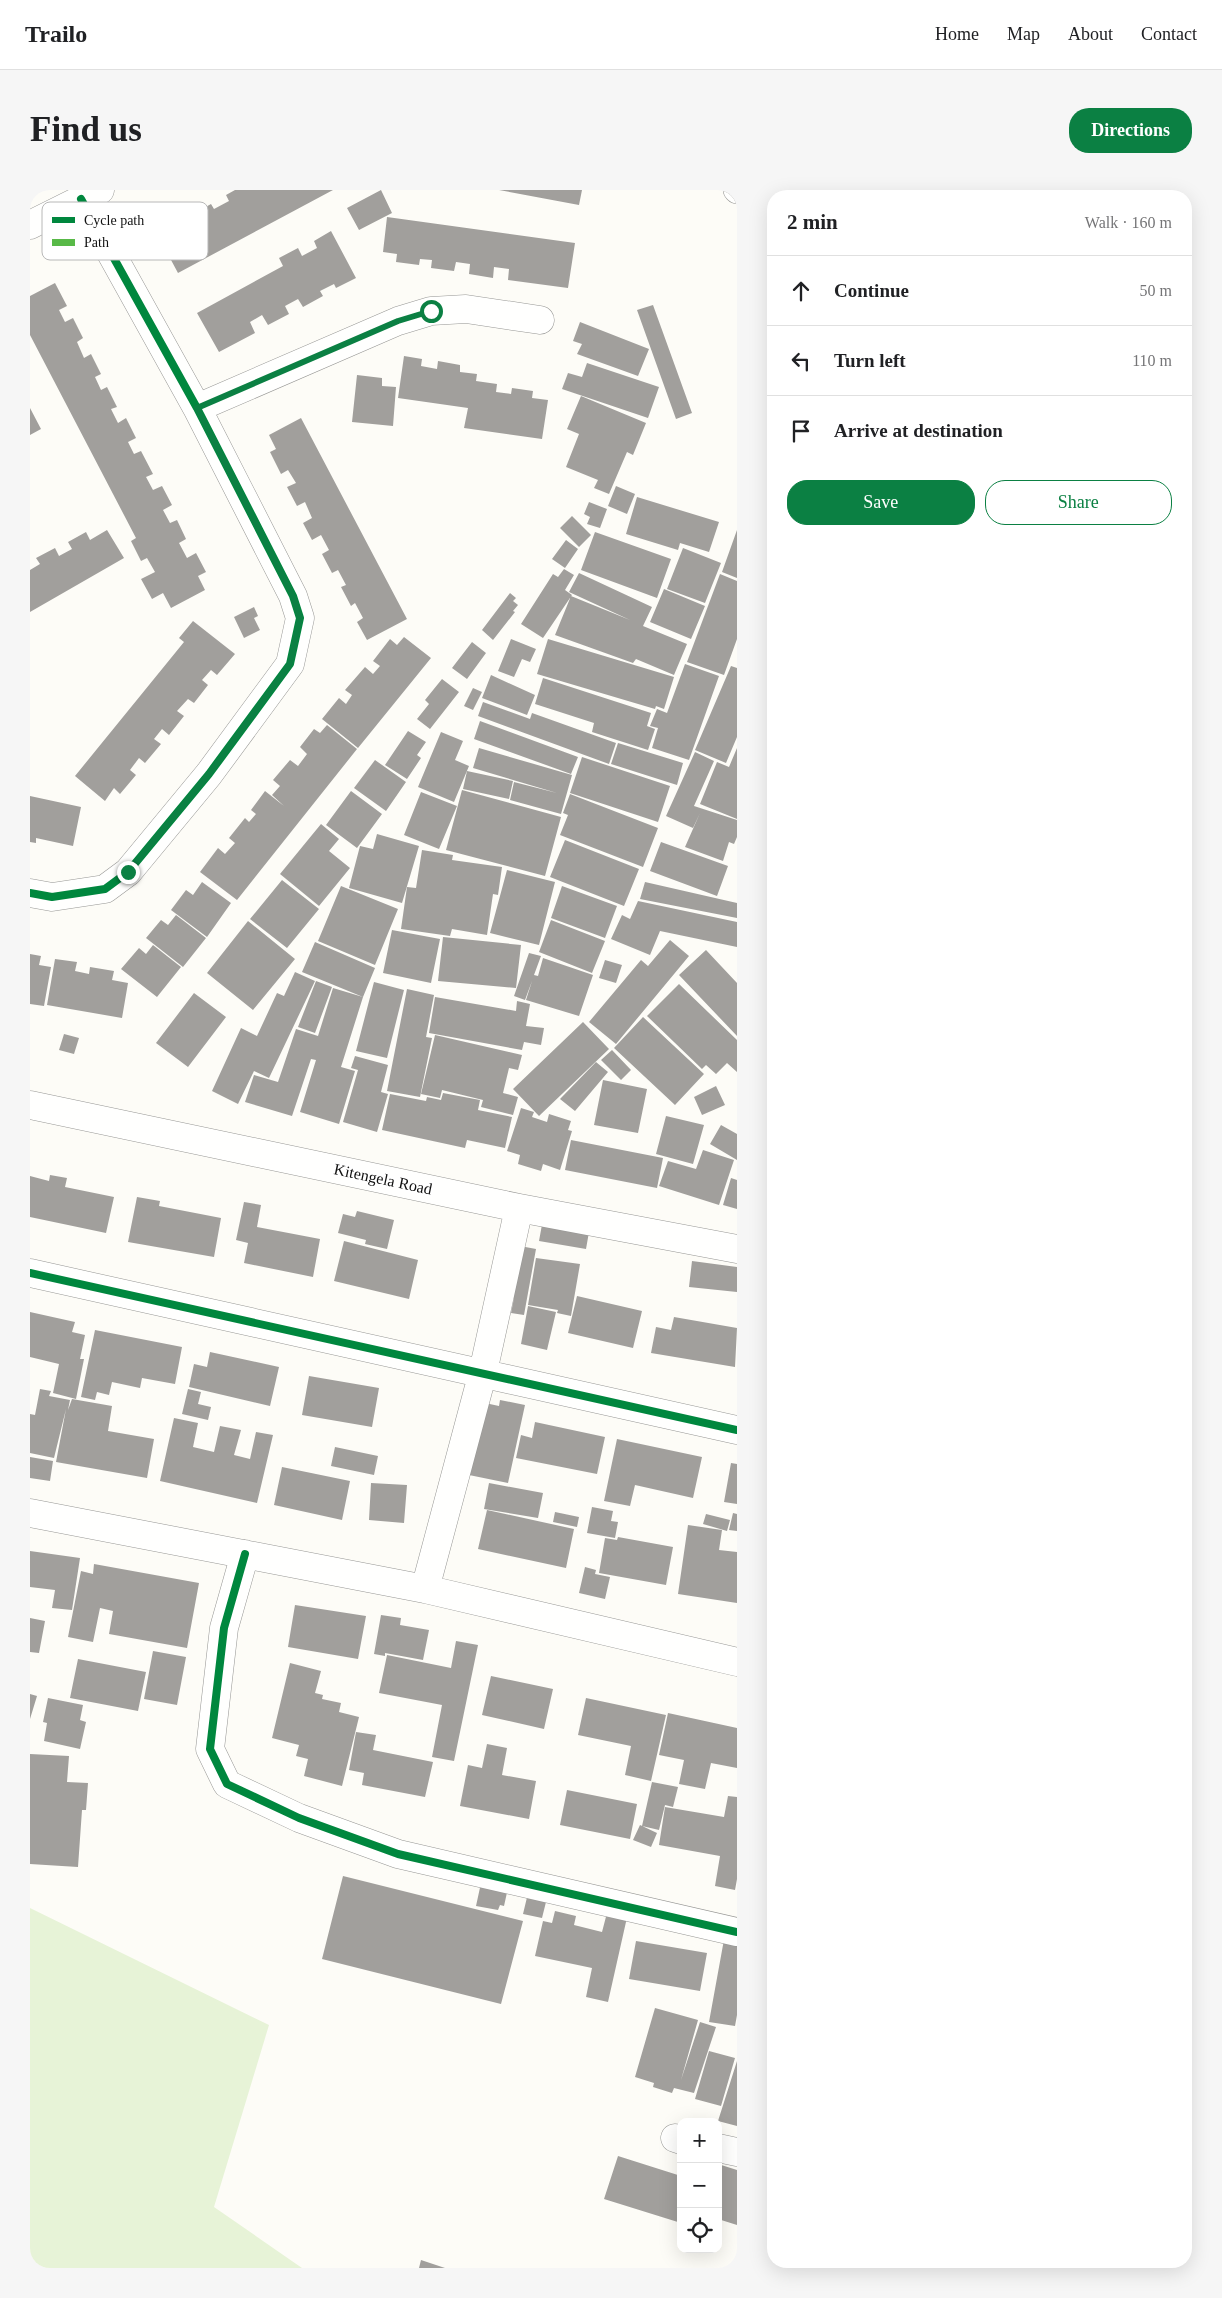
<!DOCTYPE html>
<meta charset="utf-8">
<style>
body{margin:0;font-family:Georgia,serif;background:#f6f6f6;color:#202124}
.controls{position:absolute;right:15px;bottom:15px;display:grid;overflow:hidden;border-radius:10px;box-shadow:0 5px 20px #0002}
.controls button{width:45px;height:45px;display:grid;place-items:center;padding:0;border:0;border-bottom:1px solid #e0e0e0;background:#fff;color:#202124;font:25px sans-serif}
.stop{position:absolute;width:15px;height:15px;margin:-11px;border:4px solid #0b8043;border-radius:50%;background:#fff}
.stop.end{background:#0b8043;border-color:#fff;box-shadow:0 1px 5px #0008}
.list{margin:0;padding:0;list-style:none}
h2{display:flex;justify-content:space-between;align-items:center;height:65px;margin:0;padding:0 20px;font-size:21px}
h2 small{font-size:16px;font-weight:400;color:#757577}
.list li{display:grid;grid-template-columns:32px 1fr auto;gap:15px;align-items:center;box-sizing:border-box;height:70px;padding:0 20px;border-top:1px solid #e0e0e0}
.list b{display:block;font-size:19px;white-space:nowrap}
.list em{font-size:16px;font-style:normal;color:#757577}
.actions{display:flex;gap:10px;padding:15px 20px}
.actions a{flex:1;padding:11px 0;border:1px solid #0b8043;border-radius:20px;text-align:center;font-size:18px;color:#0b8043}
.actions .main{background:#0b8043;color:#fff}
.icon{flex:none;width:28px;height:28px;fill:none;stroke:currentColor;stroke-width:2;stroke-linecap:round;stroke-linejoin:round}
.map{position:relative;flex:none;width:707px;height:2078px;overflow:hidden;border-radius:20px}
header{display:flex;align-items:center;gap:30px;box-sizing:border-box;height:70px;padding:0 25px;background:#fff;border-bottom:1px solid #e0e0e0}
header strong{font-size:24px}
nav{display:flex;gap:28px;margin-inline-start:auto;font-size:18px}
.intro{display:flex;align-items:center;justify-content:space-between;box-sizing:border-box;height:120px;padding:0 30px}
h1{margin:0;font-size:35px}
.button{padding:12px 22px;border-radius:20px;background:#0b8043;color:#fff;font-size:18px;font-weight:700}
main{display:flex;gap:30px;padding:0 30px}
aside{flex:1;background:#fff;border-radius:20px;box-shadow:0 5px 20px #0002}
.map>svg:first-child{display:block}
.green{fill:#e7f3d7}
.building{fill:#a19f9c}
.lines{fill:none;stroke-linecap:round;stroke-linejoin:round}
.pedestrian-casing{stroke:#979795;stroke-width:26}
.minor-casing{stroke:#979795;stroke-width:29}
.pedestrian{stroke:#fffffe;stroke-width:25}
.minor{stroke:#fffffe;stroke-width:28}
.quiet{stroke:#58b947;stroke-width:6;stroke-dasharray:12 6;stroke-linecap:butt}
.cycleway-casing{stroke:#fff;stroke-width:11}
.cycleway{stroke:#00873e;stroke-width:8}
.route{stroke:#0b8043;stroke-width:6}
.labels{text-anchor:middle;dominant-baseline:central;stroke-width:5;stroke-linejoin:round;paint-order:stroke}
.street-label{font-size:16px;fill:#111;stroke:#fff}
.key{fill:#fff;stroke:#b8b8b8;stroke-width:1}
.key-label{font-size:14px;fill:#111}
</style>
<header>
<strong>Trailo</strong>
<nav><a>Home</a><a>Map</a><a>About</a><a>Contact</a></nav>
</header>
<div class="intro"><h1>Find us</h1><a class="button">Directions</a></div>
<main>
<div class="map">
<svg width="707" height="2078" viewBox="0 0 707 2078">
<rect width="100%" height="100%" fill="#fdfcf7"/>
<path class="green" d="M0,1718L239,1835L184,2017L272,2078H0Z"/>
<path class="building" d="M205,0H303L148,83L126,42L147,31L150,37L166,29L163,24L181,14L184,19L199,11L196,5Z
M351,0L362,23L329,40L317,18Z
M469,0H552L549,15Z
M357,27L545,53L538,98L478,90L479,79L464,77L463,88L439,84L440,74L426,72L424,81L401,78L402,70L390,69L389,75L366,72L367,64L353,62Z
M301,41L326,88L306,98L304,94L290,101L293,106L273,117L268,109L255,116L259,124L238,135L232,125L220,132L225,143L189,162L167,123L253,76L249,68L268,58L272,66L287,58L284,51Z
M25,93L37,116L29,120L35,132L43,128L53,148L47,152L54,168L61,164L71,184L65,187L71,200L77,197L87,217L81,219L88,233L96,228L106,248L98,252L104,264L111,261L123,284L116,287L123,300L132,296L142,315L133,320L140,333L147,330L156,349L149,353L157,368L166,363L176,382L168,386L175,400L141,418L133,403L122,409L111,389L125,382L117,368L111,371L101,351L106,348L0,145V106Z
M623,115L662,223L646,229L607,120Z
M550,132L619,159L608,186L547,164L552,154L543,151Z
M374,166L392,169L391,176L407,179L408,171L430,175V182L447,184L446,191L467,194L466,202L481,204L482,198L503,201L502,208L518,210L512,249L434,238L438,218L368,208Z
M557,173L629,197L618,228L532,199L538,183L552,187Z
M327,185L352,188V196L366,197L363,236L322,232Z
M551,206L616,233L603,265L597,262L579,304L564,298L568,290L536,277L549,244L537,239Z
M0,218L11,239L0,245Z
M271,228L377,429L337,450L327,432L333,428L325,413L321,416L311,397L316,395L308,380L302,383L292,364L299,360L291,345L282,350L273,333L282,328L275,312L267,316L257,297L266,293L258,280L251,284L240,262L246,259L239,245Z
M586,296L605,304L597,324L578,316Z
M607,307L689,332L679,362L650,353L648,360L596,344Z
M559,312L577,319L570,338L557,334L560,327L554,324Z
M542,326L561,345L549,357L530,338Z
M77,340L94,368L0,422V380L10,374L6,368L25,358L29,366L42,359L38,352L56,342L60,350Z
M707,340V388L692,382Z
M565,342L641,369L627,408L551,380Z
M536,350L548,359L535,378L522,369Z
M653,358L691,373L675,413L637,399Z
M534,379L544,385L535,400L542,405L513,448L491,434L523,384L528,387Z
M549,383L622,417L613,436L657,454L644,485L606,469L603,473L525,445L541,406L600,430L539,402Z
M690,384L707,391V449L694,485L657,472Z
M634,399L675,416L661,449L620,432Z
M480,403L486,408L483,411L488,415L483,421L485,422L463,450L452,440Z
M224,417L228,426L224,428L230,440L214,448L204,427Z
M163,431L205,464L187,485L181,480L172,490L178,495L164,513L158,509L147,521L154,526L139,545L132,539L124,549L131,554L115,573L109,568L100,580L106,585L90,604L84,598L75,611L45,586L154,452L149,448Z
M374,447L401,468L328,558L292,529L309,508L316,514L322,505L315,500L335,477L343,484L350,476L343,471L360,449L367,455Z
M481,449L506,459L500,472L492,469L484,487L468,481Z
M518,449L644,487L634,519L626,516L625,519L507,484Z
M442,452L456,463L437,489L422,478Z
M655,474L689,486L659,570L622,558L628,538L620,536L627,519L637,523Z
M701,476L707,478V547L696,573L665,560Z
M461,485L505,505L497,525L452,508Z
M513,488L621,523L617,536L625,539L618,560L562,542L564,533L505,514Z
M412,489L429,502L400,539L387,529L399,514L395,510Z
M443,498L452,502L443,520L434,516Z
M453,512L500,529L502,523L586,553L579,574L448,526Z
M450,531L548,567L541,584L444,549Z
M297,535L327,559L207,710L170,682L188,658L195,664L205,653L199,648L215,628L219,632L226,624L221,620L235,601L254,616L242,605L250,596L243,590L260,570L268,576L277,564L270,557L284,539L290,543Z
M378,541L396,552L387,565L391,568L377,589L355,575Z
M411,542L433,551L425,570L439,576L424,612L388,597Z
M588,553L653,573L647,595L581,574Z
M449,558L542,585L531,624L480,610L484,592L527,603L443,578Z
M707,558V629L670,614L687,572L699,577Z
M665,562L684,571L664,616L707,630V647L704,654L699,652L693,671L655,657L670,623L663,638L636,626Z
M552,567L640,596L628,632L540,603Z
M345,570L376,592L356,621L324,598Z
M437,581L483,591L479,609L433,599Z
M432,600L531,627L515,686L416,660Z
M321,601L352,624L327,658L296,635Z
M391,602L427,616L409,659L374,645Z
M540,604L628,638L613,677L530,645L538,625L533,623Z
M0,606L51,617L43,656L6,648V653L0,652Z
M291,634L309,649L299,661L320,678L289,716L250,684Z
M347,644L389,656L372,713L319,698L330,656L343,659Z
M535,650L609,679L594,716L520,687Z
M631,652L698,676L687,706L620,681Z
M392,660L423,665L422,670L472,677L468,705L463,704L457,745L422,739L420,746L371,739L377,697L386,698Z
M477,680L525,692L509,755L460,743Z
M252,690L289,719L257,758L220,729Z
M172,692L201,713L177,747L141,720L156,700L163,705Z
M615,692L707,713V728L610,709Z
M311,696L368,719L345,775L288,751Z
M532,696L587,716L575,748L521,728Z
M608,711L707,732V757L630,741L620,765L581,749L592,725L600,729Z
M146,725L176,748L153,777L116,748L131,730L138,735Z
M521,730L575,751L562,783L509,762Z
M218,731L265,769L223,820L177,783Z
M362,740L410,749L401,793L353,783Z
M413,747L491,755L486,798L408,791Z
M640,750L659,766L586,854L559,832L611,770L618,776Z
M285,752L345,778L333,807L272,782Z
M123,755L151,777L127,807L91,779L109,758L116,764Z
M676,760L707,793V846L649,785Z
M499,763L511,766L504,785L508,786L513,768L563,785L549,826L496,810L502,791L495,810L484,806Z
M0,764L11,766L9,775L21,777L14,816L0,814Z
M25,769L47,772L45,781L59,784L60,777L84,781L82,790L98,793L92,828L17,815Z
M575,770L592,775L586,793L569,788Z
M265,782L285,791L239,888L224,881L208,914L182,901L211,838L227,846L247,803L254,806Z
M286,791L302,797L285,843L268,837Z
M344,792L374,800L357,868L326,861Z
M649,794L707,850V882L697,873L686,884L676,875L672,879L617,826Z
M303,798L333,807L311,877L325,881L309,934L270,922L286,870L281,869L262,926L215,912L224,885L248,892L266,839L288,846Z
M377,799L404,805L396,847L402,848L390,907L357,901Z
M164,803L196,827L158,877L126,853Z
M405,807L486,821L487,811L500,814L496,836L514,838L511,855L494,852L492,860L399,843Z
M613,827L674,884L645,915L584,858Z
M553,832L579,859L509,926L483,899Z
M34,844L49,848L44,864L29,860Z
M405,845L492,865L488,880L479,878L473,903L488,907L483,925L451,917L453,910L412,900L410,908L391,904Z
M582,860L601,880L591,890L571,870Z
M325,866L358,875L351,902L358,904L347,942L313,932L328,880L321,878Z
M566,872L578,882L545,921L530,909Z
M573,890L617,899L608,943L564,935Z
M686,896L695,915L672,925L664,907Z
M413,903L450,910L448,920L482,927L475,958L437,950L435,958L352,940L360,904L396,911L397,907L411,910Z
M491,918L504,922L502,927L517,932L519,924L541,931L538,940L542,941L530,980L513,974L511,981L488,974L490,965L477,961Z
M636,926L674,935L663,974L626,964Z
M691,935L707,944V970L680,954Z
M541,950L633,968L627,998L535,980Z
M673,960L704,970L689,1015L629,996L638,971L666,979Z
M20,985L37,988L35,997L84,1007L76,1043L0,1027V986L19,991Z
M701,988L707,990V1019L693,1015Z
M107,1007L130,1011L129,1016L191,1028L184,1067L98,1052Z
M214,1012L231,1015L227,1037L290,1049L283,1087L214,1073L218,1053L206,1050Z
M327,1021L364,1030L357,1059L335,1054L336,1050L308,1043L313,1024L325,1027Z
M513,1029L559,1042L556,1059L509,1051Z
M314,1051L388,1070L379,1109L304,1091Z
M490,1056L506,1059L494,1125L481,1123L484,1108L480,1107Z
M506,1068L550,1074L541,1126L527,1123L528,1120L498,1115Z
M662,1071L707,1077V1102L659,1097Z
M547,1106L612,1121L603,1158L538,1143Z
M498,1116L526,1122L517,1160L491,1154Z
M0,1122L45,1132L42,1142L55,1145L50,1169H54L46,1209L23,1203L29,1174L0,1167Z
M644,1127L707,1138L705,1177L621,1163L626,1137L641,1140Z
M65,1140L152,1157L145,1194L112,1188L110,1198L82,1192L79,1205L67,1202L65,1210L51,1207Z
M180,1162L249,1177L240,1216L159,1197L164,1174L177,1177Z
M279,1186L349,1198L342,1237L272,1225Z
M10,1199L21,1201L19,1206L40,1210L38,1220L42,1209L82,1216L78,1241L124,1249L117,1288L26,1272L36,1219L24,1268L0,1263V1224L5,1225Z
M158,1199L171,1202L168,1214L181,1217L178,1230L152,1224Z
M470,1210L495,1215L478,1293L439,1285L455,1213L469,1216Z
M144,1228L168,1233L163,1257L184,1262L190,1236L211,1240L204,1265L220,1269L226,1242L243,1245L227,1313L130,1291Z
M505,1232L575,1247L567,1284L486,1268L491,1245L502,1248Z
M587,1249L672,1267L663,1308L605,1295L600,1316L574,1311Z
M305,1257L348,1266L344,1285L301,1276Z
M0,1267L23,1271L20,1291L0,1288Z
M701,1273L707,1274V1314L694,1312Z
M252,1277L320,1291L312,1330L244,1315Z
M341,1293L377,1295L374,1333L339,1330Z
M459,1293L513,1303L508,1328L454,1319Z
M562,1317L583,1321L581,1331L588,1332L585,1348L557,1343Z
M457,1320L544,1339L536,1378L448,1359Z
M525,1322L549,1327L547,1337L523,1332Z
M703,1323L707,1324V1341L699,1340Z
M676,1324L700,1330L697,1341L673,1334Z
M658,1335L692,1340L689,1360L707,1362V1413L648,1404Z
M588,1347L643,1357L636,1395L569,1383L575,1348L587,1350Z
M0,1361L50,1368L42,1420L22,1418L25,1400L0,1397Z
M64,1374L169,1393L157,1458L79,1444L83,1421L70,1418L63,1452L38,1447L51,1381L63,1384Z
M555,1377L566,1380L565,1384L580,1387L575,1409L549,1403Z
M265,1415L336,1426L328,1469L258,1457Z
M351,1425L371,1428L370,1435L399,1440L393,1470L355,1463V1466L344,1464Z
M0,1428L15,1431L9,1463L0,1462Z
M426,1451L448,1455L424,1571L402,1567L412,1515L349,1503L357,1465L421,1478Z
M123,1461L156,1467L147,1515L114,1509Z
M48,1469L116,1482L108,1521L40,1508Z
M260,1473L291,1481L285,1503L293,1505L292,1509L311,1513L309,1522L329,1527L312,1596L274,1586L278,1569L266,1566L269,1555L242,1548Z
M461,1486L523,1499L514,1539L452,1525Z
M0,1504L7,1506L0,1529Z
M18,1508L53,1515L50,1530L56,1532L50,1559L14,1551L17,1533L13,1532Z
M556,1508L636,1525L621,1591L595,1585L601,1556L548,1545Z
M638,1523L707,1538V1578L681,1573L675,1599L649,1594L654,1570L629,1565Z
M326,1542L346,1545L343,1560L403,1572L395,1607L332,1595L334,1583L319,1580Z
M457,1554L477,1558L472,1585L506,1591L499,1629L430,1616L438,1575L452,1578Z
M0,1564L39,1566L37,1592L58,1593L56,1620H52L48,1677L0,1674Z
M622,1592L648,1597L643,1617L635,1615L629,1640L612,1636Z
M537,1600L607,1614L600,1649L530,1635Z
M698,1606L707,1607V1689L705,1700L685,1696L690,1666L629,1655L635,1617L694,1627Z
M610,1635L627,1643L621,1657L603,1650Z
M313,1686L493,1731L471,1814L292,1769Z
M451,1693L478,1698L474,1716L470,1715L468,1720L446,1716Z
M499,1699L518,1704L512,1728L493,1724Z
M578,1719L598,1723L578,1812L556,1807L562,1778L505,1766L513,1731L522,1733L525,1721L546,1726L544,1735L572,1742Z
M695,1744L707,1746V1825L705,1836L679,1832Z
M606,1751L677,1763L670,1801L599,1789Z
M625,1818L668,1830L651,1890L670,1832L686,1837L664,1903L644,1898L642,1903L623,1897L624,1893L605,1887Z
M679,1861L705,1868L691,1916L665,1909Z
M707,1871V1936L688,1931Z
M588,1966L651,1986V2033L574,2009Z
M688,1974L707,1980V2035L688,2029Z
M391,2070L415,2078H389Z"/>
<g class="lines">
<g class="pedestrian-casing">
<path id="pedestrian" d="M706,0L707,1"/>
</g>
<g class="minor-casing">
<path id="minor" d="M0,35L70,0
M167,218L368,131L401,121L436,119L510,130
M0,703L22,707L75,699L98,682L179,584L260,474L270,428L263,406L167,218L51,9
M0,915L489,1018L707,1059
M0,1083L707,1240
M0,1323L395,1399L707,1472
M215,1364L194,1438L180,1559L197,1594L269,1628L368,1664L707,1742
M395,1399L453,1182L489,1018
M645,1948L651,1950
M688,1958L707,1962"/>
</g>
<use href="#pedestrian" class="pedestrian"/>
<use href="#minor" class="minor"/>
<path class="quiet" d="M706,0L707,1"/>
<g class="cycleway-casing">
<path id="cycleway" d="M0,703L22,707L75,699L98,682L179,584L260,474L270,428L263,406L167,218L51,9
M0,1083L707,1240
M215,1364L194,1438L180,1559L197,1594L269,1628L368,1664L707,1742"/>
</g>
<use href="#cycleway" class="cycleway"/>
</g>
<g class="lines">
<path class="route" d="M98,682L179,584L260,474L270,428L263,406L167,218L368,131L401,121"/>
</g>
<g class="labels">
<g class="street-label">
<text transform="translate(353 989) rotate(12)">Kitengela Road</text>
</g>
</g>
<rect x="12" y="12" width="166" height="58" rx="8" class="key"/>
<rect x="22" y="27" width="23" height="6" fill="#00873e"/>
<rect x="22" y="49" width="23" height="7" fill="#58b947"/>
<g class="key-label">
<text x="54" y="35">Cycle path</text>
<text x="54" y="57">Path</text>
</g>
</svg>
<div class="controls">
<button>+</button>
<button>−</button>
<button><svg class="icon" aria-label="locate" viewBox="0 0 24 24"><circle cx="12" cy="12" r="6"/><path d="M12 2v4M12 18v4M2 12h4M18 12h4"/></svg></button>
</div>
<div class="stop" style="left:401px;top:121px"></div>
<div class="stop end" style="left:98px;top:682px"></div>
</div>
<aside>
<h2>2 min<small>Walk · 160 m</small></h2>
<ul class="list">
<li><svg class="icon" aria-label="ahead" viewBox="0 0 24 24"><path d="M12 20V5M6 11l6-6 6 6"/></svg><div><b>Continue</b></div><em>50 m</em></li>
<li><svg class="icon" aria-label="left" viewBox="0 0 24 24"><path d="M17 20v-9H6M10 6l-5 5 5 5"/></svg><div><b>Turn left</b></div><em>110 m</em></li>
<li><svg class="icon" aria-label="arrive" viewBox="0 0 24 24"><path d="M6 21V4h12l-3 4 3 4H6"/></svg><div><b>Arrive at destination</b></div></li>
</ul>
<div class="actions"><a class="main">Save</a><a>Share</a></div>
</aside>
</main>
